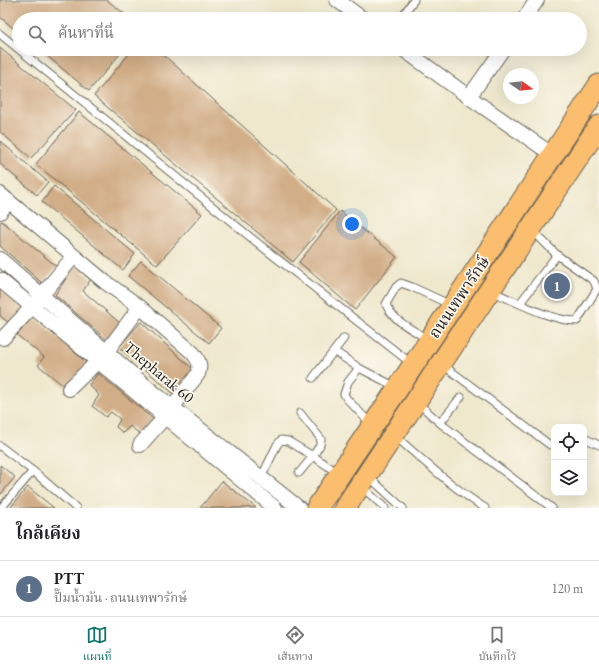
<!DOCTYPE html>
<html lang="th">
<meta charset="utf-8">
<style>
body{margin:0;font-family:"EB Garamond","Noto Serif Thai",serif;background:#f6f6f6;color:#202124}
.controls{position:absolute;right:12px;bottom:12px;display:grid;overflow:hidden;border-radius:8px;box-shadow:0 4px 16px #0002}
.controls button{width:36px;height:36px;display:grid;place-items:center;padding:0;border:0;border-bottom:1px solid #e0e0e0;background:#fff;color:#202124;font:20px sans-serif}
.compass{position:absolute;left:503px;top:68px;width:36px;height:36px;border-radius:50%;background:#fff;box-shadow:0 4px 16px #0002;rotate:104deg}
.you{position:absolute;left:352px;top:224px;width:14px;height:14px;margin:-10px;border:3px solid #fff;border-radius:50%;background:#1a73e8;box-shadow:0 0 0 6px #1a73e833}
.badge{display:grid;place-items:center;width:26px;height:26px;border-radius:50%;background:#0f766e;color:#fff;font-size:13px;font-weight:700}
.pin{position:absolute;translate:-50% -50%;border:2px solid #fff;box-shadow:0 1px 4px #0006}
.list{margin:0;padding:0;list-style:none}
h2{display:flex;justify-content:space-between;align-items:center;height:52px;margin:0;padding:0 16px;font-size:17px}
h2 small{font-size:13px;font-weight:400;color:#757577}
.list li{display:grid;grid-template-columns:26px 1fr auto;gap:12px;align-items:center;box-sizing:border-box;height:56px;padding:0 16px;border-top:1px solid #e0e0e0}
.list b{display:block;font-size:15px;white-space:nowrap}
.list p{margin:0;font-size:13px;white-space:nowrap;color:#757577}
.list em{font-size:13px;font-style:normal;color:#757577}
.icon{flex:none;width:22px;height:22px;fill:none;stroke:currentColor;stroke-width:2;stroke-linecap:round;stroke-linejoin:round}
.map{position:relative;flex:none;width:599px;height:508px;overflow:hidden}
.search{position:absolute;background:#fff;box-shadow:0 4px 16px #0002;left:12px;right:12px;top:12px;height:44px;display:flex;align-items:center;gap:10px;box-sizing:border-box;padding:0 14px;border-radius:22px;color:#757577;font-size:15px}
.sheet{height:108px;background:#fff}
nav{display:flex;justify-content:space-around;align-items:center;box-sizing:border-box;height:56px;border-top:1px solid #e0e0e0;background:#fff;font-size:11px;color:#757577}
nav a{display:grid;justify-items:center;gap:2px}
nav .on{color:#0f766e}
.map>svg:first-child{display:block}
.building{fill:#d2ae88}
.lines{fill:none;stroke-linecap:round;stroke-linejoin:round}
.service-casing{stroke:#66635a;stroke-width:9}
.minor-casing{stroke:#66635a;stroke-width:16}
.primary-casing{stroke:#66635a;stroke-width:23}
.service{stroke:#fff;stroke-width:7}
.minor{stroke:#fff;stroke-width:14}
.primary{stroke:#fbbd6e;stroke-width:21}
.labels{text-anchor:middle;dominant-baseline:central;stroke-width:3.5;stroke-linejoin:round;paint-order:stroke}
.street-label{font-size:16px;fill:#1c1c1c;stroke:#fbf7ec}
</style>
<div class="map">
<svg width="599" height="508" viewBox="0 0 599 508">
<rect width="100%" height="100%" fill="#fbf7ec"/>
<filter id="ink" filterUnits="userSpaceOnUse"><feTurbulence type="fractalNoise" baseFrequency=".025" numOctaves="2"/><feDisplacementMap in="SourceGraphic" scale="8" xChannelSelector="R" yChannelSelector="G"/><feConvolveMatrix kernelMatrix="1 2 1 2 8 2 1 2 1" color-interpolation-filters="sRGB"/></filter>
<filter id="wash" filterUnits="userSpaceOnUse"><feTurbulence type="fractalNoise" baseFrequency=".012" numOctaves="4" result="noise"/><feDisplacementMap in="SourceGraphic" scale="16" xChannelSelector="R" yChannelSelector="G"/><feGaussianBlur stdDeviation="0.9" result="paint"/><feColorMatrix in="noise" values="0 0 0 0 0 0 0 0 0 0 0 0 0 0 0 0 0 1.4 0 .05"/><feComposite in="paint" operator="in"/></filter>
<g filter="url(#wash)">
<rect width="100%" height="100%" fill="#efe8cd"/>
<g id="blocks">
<path class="building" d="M0,0H107L131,19H19V33L0,17Z
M0,48L76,110L31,158L0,132Z
M39,49H124L89,91Z
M133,49H157L336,210L293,262L94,96Z
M79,112L202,214L157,265L36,164Z
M0,141L48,182L37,195L0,164Z
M54,186L135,254L123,270L42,202Z
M340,211L397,257L355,310L299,262Z
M2,221L57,267L42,283L0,246V222Z
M141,261L221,328L209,343L128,276Z
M75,265L91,279L83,291L121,324L107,340L55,295Z
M0,289L23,309L9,323L0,316Z
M33,316L87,363L65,387L38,365L44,357L17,335Z
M141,322L194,370L175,395L119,347Z
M98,373L153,419L141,435L130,426L123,433L116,427L120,419L111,412L106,417L92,406L99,395L89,385Z
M0,465L15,477L0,495Z
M222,481L256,508H200Z
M28,487L54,508H10Z"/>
</g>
</g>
<g filter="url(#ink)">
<use href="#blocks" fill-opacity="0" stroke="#66635a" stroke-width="1"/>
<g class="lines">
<g class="service-casing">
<path id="service" d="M400,19L414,0
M0,34L270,253L412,364
M491,291C515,301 551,321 577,321L597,289L594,281L557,255L531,229
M520,303L557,255
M429,340C414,330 392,321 386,304L396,287L401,283L412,287L451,305
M334,351L359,368
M443,365L550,445L554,444
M313,378L344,338
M418,403L440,423L461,397
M300,413L321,439L320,445L313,456L338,473
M440,423L552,508
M371,424L347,399L344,394L348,382L359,368L396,387
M395,436C424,461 453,488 485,508
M584,438L599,445
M0,446L33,471L76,508
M369,477L403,508
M261,478L277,445L281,440L288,441L313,456L299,473
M362,487L385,508
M1,508L33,471"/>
</g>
<g class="minor-casing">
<path id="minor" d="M337,0L363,19
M524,19L537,0
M403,49L469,97L553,155
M469,97L503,49
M0,194L105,282L140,307L193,353C199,361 201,365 198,374L165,417L140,445
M0,212L9,201
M0,259L148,388L299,508
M0,280L275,508
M3,338L32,307L74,256
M69,389L98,361L107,351L140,307"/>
</g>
<g class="primary-casing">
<path id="primary" d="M317,508L398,388L599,85
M345,508L599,126"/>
</g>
<use href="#service" class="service"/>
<use href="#minor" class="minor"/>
<use href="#primary" class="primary"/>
</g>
</g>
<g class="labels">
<g class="street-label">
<text transform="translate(459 297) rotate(-56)">ถนนเทพารักษ์</text>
<text transform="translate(159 372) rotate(40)">Thepharak 60</text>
</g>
</g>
</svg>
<div class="controls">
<button><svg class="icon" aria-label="locate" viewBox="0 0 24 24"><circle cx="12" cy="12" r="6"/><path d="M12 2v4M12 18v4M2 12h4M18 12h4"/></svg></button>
<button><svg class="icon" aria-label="layers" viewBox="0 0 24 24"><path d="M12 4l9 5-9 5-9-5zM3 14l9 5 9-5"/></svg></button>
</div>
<svg class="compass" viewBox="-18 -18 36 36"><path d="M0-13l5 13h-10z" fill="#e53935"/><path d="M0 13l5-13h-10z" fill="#757577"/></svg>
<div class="you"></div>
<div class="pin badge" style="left:557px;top:286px;background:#5c6f8a">1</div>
<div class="search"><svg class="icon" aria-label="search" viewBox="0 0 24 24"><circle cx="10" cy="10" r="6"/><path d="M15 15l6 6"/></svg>ค้นหาที่นี่</div>
</div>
<section class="sheet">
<h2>ใกล้เคียง<small></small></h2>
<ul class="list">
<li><span class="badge" style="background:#5c6f8a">1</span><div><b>PTT</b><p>ปั๊มน้ำมัน · ถนนเทพารักษ์</p></div><em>120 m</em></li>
</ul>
</section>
<nav>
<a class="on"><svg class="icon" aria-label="map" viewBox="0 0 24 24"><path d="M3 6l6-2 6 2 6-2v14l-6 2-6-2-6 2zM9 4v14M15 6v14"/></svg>แผนที่</a>
<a><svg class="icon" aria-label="directions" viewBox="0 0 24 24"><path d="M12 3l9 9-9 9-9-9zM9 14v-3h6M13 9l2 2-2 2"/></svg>เส้นทาง</a>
<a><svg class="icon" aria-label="saved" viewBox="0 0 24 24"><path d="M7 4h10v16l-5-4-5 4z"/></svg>บันทึกไว้</a>
</nav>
